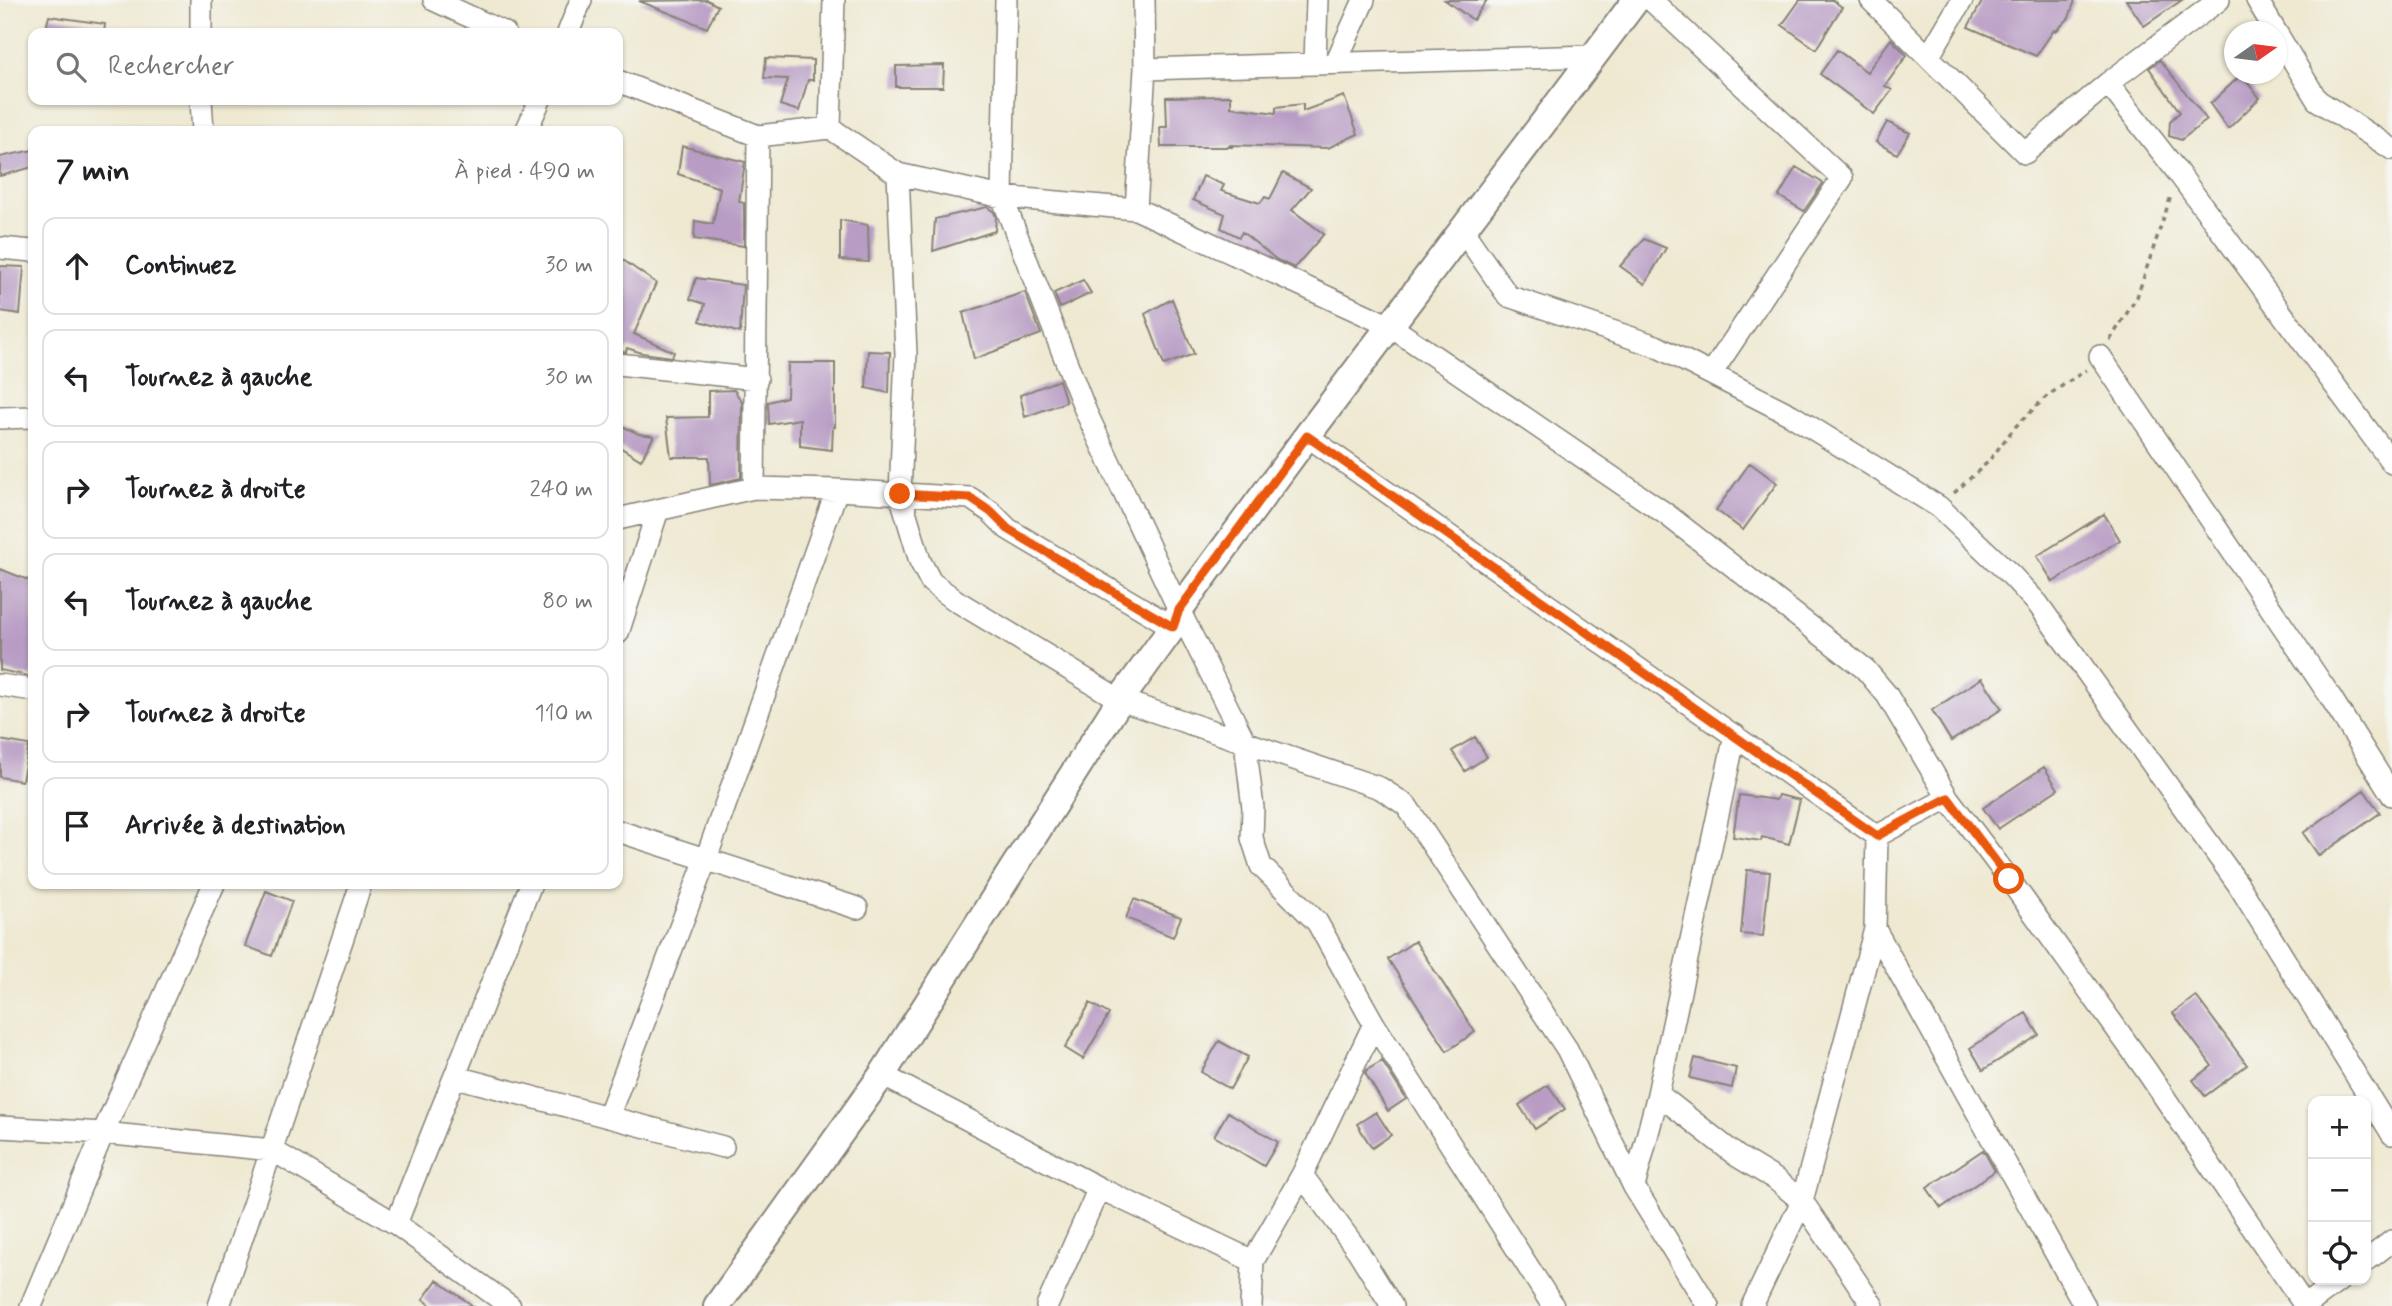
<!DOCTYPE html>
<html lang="fr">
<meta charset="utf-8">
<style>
body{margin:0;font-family:Mynerve,sans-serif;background:#f6f6f6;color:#202124}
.controls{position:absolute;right:21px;bottom:21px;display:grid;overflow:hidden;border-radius:14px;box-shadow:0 2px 5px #0004}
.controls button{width:63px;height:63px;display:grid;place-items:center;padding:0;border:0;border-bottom:2px solid #e0e0e0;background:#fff;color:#202124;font:35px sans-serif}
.compass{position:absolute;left:2224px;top:21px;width:63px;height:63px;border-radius:50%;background:#fff;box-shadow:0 2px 5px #0004;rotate:76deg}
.stop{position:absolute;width:21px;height:21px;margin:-16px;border:5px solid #ea580c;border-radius:50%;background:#fff}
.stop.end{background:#ea580c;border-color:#fff;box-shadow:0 2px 7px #0008}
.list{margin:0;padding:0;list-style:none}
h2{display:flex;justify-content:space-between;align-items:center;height:91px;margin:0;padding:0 28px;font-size:30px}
h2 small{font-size:23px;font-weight:400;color:#757577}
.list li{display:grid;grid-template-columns:46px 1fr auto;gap:21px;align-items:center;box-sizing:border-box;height:98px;margin:0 14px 14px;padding:0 14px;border:2px solid #e0e0e0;border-radius:14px}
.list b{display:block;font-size:26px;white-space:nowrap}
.list em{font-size:23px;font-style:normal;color:#757577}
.icon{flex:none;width:38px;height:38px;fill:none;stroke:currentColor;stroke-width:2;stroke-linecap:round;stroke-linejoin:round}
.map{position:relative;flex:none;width:2392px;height:1306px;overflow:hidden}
.search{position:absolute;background:#fff;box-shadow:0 2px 5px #0004;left:28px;top:28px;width:595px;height:77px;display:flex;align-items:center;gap:18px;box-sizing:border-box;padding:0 24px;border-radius:14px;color:#757577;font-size:26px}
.panel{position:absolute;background:#fff;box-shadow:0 2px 5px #0004;left:28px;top:126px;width:595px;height:763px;border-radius:14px}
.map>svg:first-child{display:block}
.building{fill:#b89cc4}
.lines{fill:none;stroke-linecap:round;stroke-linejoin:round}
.minor-casing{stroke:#868277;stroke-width:24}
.tertiary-casing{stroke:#868277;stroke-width:30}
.path{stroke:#868277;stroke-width:3.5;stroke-dasharray:5 5;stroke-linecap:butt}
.minor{stroke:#fff;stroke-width:21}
.tertiary{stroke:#fff;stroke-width:26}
.route{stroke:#ea580c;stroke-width:9}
</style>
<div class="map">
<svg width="2392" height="1306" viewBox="0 0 2392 1306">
<rect width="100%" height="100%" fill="#f6f6f2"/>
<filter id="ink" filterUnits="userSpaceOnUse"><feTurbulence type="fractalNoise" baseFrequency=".0143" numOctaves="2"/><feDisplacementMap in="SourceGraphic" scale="14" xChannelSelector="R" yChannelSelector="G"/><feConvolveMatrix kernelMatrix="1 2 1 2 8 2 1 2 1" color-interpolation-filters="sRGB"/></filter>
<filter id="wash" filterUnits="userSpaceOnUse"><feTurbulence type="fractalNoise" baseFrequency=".00686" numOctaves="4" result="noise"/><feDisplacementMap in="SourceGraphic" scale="28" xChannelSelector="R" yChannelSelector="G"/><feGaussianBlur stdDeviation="1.57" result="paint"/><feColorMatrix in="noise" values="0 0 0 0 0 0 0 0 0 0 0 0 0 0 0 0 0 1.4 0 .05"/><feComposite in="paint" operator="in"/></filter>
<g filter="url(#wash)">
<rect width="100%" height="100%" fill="#efe9d2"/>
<g id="blocks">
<path class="building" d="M707,0L718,6L707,28L639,1Z
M1445,0H1487L1473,20Z
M1800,0H1832L1842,7L1816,49L1782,25Z
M1983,0H2075L2069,18L2056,31L2054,30L2036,56L1968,27Z
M2126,0H2182L2144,26Z
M49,16L105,24L104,33H45Z
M1891,39L1907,55L1885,86L1892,90L1874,114L1820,74L1837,50L1867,72Z
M766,58L813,60V80H808L799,111L780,105L788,79L764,78Z
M2160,60L2207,120L2181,140L2169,136L2170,121L2180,112L2149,68Z
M944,65L943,87H896V66Z
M2241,75L2260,98L2228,129L2210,104Z
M1231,96V107L1276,113V107L1303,104V111L1344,96L1358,134L1328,148L1229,145L1233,147H1161L1160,127H1167L1166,97Z
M1887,122L1910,133L1897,154L1876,142Z
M682,146L745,162L739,202L744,203V246L694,239L695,221L713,224L720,188L678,174Z
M33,150V167L0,176V157Z
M1796,167L1823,183L1804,211L1779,196Z
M1283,173L1311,188L1292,210L1324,234L1294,268L1277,260L1242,232L1239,237L1221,228L1225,214L1193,200L1203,176L1224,185L1221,191L1260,203L1265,197L1270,199Z
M987,207L994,212L996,217L995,231L933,251L935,219Z
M840,220L868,225L869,262L840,260Z
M1644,239L1666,248L1645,284L1620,266Z
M623,260L656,283L634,334L674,352L672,357L642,353L627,348L626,352L618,351V273Z
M0,266L24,267L20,314L0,311Z
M696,278L743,285L740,333L700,321L705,304L690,299Z
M1083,280L1091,293L1060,308L1054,293Z
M1025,292L1041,334L974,359L963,313Z
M1172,299L1194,354L1164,365L1145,314Z
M868,351L890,352L889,393L866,388Z
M788,363H835V427H833L832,450L800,446V419L769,424L768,402L787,397Z
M1059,380L1066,402L1025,417L1020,395Z
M734,390L742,402L741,478L710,485L709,457H671L666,418L708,417V391Z
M618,424L639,434L654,436L641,460L618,446Z
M1750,463L1777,483L1743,530L1716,510Z
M2104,514L2120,540L2053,582L2037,556Z
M0,569L33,582V677L0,670Z
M1982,678L2002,709L1951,741L1932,710Z
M1475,737L1487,757L1465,771L1452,751Z
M0,740L29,745L22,781L0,777Z
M2044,767L2058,789L1998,829L1983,808Z
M2364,790L2380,813L2319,856L2303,833Z
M1739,795L1776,800L1778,795L1800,800L1789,844L1762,837L1761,841L1733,837Z
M1747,870L1770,872L1763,936L1741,934Z
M266,891L292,901L272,956L245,946Z
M1134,899L1181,917L1173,937L1126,918Z
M1415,941L1475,1032L1447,1051L1388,959Z
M2196,996L2247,1065L2205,1096L2193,1080L2212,1066L2173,1013Z
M1090,1003L1109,1014L1083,1059L1065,1048Z
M2026,1013L2039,1035L1983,1070L1970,1048Z
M1219,1041L1248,1057L1230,1089L1201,1072Z
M1695,1058L1736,1068L1732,1088L1690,1078Z
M1382,1061L1406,1099L1388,1111L1365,1073L1367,1070Z
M1548,1085L1565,1109L1535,1129L1519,1105Z
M1228,1112L1278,1142L1264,1166L1214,1136Z
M1376,1112L1391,1135L1372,1148L1357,1124Z
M1983,1150L1995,1171L1941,1208L1927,1188Z
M437,1280L473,1306H432L423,1299Z"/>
</g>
</g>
<g filter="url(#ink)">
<use href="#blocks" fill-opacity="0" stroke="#868277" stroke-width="2"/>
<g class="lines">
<g class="minor-casing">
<path id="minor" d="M201,0V33
M434,0L505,33
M1006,0L1002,197L1086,412L1179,610L1245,742L1253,808L1252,838L1261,866L1317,922L1374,1024L1553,1306
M1651,0L1842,178L1711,374
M1871,0L2025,153L2108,83L2219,0
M2257,0L2276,32
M2276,32L2317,100L2392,149
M568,33L581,0
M1929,56L1962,0
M1336,62L1364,0
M1315,64L1317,0
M1145,69L1593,56
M618,81L758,136L830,128L898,174L1002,197L1136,209L1390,326L1666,514L1865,669L1887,695L1948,798L2009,879L2146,1070L2305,1306
M2108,83L2179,174L2392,463
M201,100L203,131
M830,128L834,0
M526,131L540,100
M898,174L906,354L900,494L920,561L931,582L955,600L1120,700L1380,788L1406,805L1567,1049L1634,1187L1708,1306
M1136,209L1145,69L1144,0
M1463,231L1508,296L1656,346L1791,415L1939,507L2012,576L2038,604L2238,884L2392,1134
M0,248L33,251
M2100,356L2328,693L2392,795
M618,364L757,379
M0,418L33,417
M1307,436L1877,836
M754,488L758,136
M618,519L754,488L837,490L970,498L991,512L1008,529L1173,627
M618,633L658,510
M0,685L33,690
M618,831L857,908
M1877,836L1948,798
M1875,929L2085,1306
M882,1075L1099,1188L1253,1261
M456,1077L723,1147
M1658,1094L1737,1156L1775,1179L1802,1201L1873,1306
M608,1117L706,859L837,490
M0,1127L103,1133L272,1150L396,1224L510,1306
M1302,1175L1358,1251L1392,1306
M1634,1187L1658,1094L1735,735
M396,1224L531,884
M2366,1261L2392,1241
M31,1306L103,1133L214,884
M219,1306L361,884
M1047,1306L1099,1188
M1251,1306L1253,1261L1302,1175L1374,1024
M1752,1306L1802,1201L1875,929L1877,836
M2305,1306L2340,1280"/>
</g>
<g class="tertiary-casing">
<path id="tertiary" d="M717,1306L882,1075L1120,700L1173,627L1179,610L1307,436L1636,0"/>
</g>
<path class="path" d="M2110,340L2137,297L2171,196
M1954,493L1988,462L2015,427L2047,396L2086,370"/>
<use href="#minor" class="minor"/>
<use href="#tertiary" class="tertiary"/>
</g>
</g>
<g class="lines" filter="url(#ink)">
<path class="route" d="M900,494L970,498L991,512L1008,529L1173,627L1179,610L1307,436L1877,836L1948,798L2009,879"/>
</g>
</svg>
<div class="controls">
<button>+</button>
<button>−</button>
<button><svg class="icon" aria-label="locate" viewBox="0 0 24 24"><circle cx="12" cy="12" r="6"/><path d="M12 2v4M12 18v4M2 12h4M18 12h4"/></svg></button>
</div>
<svg class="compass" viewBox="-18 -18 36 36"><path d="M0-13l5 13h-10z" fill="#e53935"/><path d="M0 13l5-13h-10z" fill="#757577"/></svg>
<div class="stop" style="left:2009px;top:879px"></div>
<div class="stop end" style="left:900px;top:494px"></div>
<div class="search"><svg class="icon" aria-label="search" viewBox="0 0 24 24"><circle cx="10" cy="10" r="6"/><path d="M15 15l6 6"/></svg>Rechercher</div>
<section class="panel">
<h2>7 min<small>À pied · 490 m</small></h2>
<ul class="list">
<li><svg class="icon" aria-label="ahead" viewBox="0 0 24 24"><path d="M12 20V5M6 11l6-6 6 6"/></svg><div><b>Continuez</b></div><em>30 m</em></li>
<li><svg class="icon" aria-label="left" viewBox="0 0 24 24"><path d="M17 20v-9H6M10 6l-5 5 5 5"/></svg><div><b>Tournez à gauche</b></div><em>30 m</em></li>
<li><svg class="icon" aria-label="right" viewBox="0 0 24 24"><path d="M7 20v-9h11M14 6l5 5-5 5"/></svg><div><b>Tournez à droite</b></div><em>240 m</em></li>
<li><svg class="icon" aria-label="left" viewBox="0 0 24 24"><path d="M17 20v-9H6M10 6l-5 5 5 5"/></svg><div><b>Tournez à gauche</b></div><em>80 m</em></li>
<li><svg class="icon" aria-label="right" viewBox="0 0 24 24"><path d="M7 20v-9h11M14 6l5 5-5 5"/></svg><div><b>Tournez à droite</b></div><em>110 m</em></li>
<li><svg class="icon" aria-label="arrive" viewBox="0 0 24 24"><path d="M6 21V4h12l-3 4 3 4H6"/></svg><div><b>Arrivée à destination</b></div></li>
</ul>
</section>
</div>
